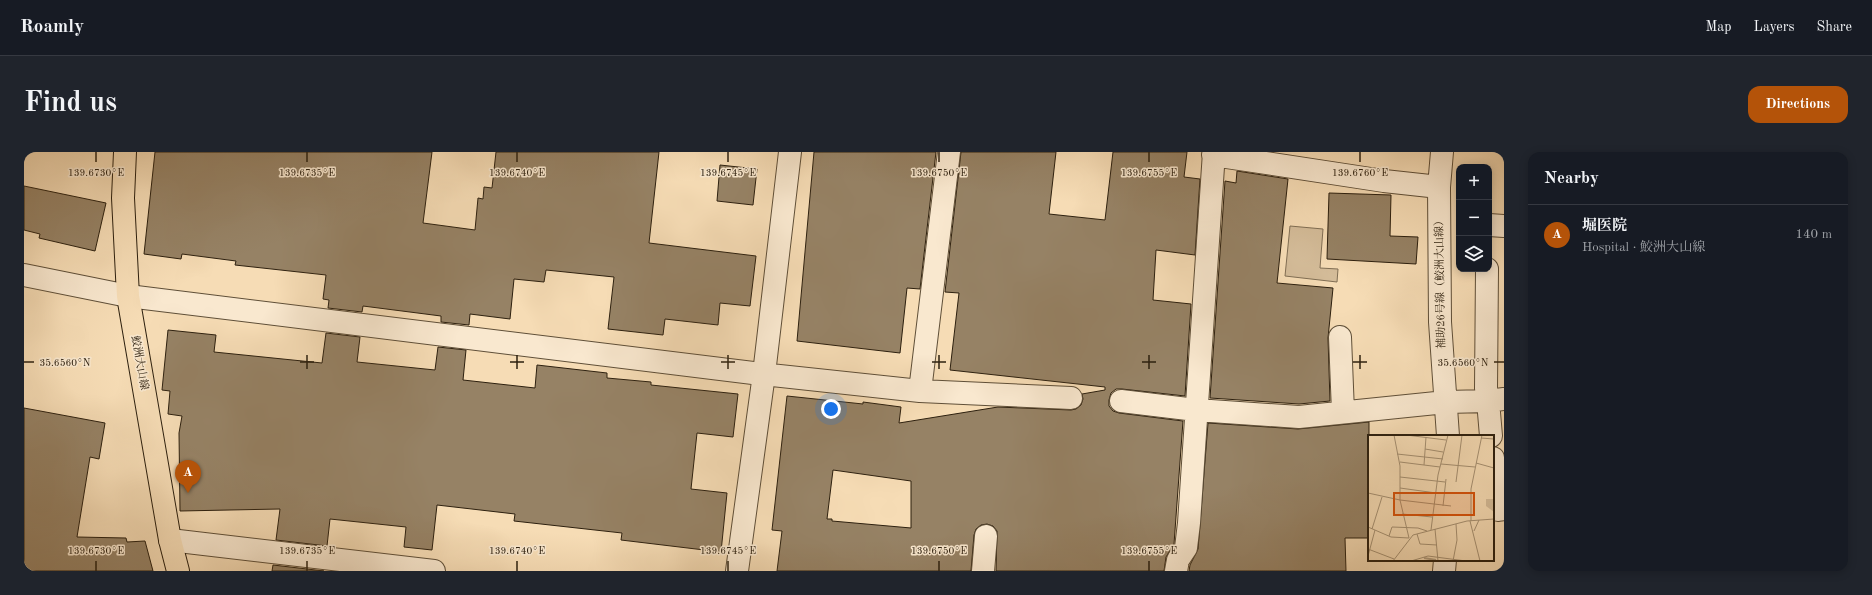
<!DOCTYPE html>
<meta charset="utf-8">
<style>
body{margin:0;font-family:"Old Standard TT","Noto Serif JP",serif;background:#20242c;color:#f1f3f6}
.controls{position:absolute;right:12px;top:12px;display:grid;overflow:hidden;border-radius:8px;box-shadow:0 2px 10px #0003}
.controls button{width:36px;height:36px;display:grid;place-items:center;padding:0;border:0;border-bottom:1px solid #363941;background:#171b24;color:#f1f3f6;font:20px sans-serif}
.you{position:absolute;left:807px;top:257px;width:14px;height:14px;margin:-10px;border:3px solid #fff;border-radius:50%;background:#1a73e8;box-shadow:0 0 0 6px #1a73e833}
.badge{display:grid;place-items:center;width:26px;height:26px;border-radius:50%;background:#b45309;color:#fff;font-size:13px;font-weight:700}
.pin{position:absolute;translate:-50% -33px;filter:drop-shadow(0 1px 2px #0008)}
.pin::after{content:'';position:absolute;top:21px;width:14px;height:12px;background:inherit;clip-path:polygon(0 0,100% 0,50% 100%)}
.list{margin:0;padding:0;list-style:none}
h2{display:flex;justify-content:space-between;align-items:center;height:52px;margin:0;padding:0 16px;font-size:17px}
h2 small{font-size:13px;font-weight:400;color:#9ea1a6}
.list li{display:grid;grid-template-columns:26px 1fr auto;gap:12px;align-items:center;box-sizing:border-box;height:60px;padding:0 16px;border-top:1px solid #363941}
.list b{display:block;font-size:15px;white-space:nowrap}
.list p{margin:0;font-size:13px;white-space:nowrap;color:#9ea1a6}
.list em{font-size:13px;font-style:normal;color:#9ea1a6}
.icon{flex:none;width:22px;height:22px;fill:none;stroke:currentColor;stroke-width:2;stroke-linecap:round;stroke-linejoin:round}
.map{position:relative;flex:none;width:1480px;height:419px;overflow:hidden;border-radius:12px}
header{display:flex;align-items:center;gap:24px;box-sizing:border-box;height:56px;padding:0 20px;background:#171b24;border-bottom:1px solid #363941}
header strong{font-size:19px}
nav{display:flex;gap:22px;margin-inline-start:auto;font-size:14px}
.intro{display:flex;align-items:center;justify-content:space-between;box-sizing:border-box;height:96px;padding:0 24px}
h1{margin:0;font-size:28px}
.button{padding:10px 18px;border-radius:12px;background:#b45309;color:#fff;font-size:14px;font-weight:700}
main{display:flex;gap:24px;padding:0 24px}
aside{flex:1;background:#171b24;border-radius:12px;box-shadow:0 2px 10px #0003}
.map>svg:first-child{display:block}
.green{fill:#d4bc99;stroke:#806e54}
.building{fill:#968265;stroke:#2d200f;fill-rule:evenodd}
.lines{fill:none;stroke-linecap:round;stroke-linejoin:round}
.minor-casing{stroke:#5f4f38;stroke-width:24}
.major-casing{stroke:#2d200f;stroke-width:24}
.minor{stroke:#f9e8cf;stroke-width:22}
.major{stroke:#f6dcb5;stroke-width:22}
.ticks{fill:none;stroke:#2d200f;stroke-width:1.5}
.labels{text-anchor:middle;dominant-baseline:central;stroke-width:3;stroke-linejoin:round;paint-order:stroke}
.street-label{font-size:11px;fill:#2d200f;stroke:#f9e8cf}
.inset-river{fill:none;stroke:#b29c7d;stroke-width:2}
.inset-road{fill:none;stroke:#a69173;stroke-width:1}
.view{fill:#d5530c;fill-opacity:0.15;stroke:#d5530c;stroke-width:2}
.inset-edge{fill:none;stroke:#2d200f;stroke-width:2}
.ticks-label{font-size:10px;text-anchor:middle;fill:#2d200f;stroke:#f9e8cf;stroke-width:3;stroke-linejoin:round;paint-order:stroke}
</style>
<header>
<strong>Roamly</strong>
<nav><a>Map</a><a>Layers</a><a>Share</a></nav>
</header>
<div class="intro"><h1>Find us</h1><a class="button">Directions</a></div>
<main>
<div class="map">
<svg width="1480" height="419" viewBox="0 0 1480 419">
<rect width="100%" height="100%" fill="#f6dcb5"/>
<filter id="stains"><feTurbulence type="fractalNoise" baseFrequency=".005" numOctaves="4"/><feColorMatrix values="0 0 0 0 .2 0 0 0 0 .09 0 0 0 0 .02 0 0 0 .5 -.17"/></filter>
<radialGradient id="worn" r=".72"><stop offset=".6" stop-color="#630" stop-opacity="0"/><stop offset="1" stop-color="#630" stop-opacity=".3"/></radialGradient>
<path class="green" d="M1266,74L1299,77L1296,116L1314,117L1313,130L1261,124Z"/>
<path class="building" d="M131,0H408L399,71L451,78L454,46L459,47L460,35L468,36L472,0H635L625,91L732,104L726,154L696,151L694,173L641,167L639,183L584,177L590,125L522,118L520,130L490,127L486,167L446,162L445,173L417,170V164L339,154L338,160L304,156L305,148L299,147L302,123L211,113L212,109L158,102L157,107L120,102Z
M790,0H912L896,137L883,136L876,201L773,189Z
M937,0H1032L1025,62L1081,68L1089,0H1163L1160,25L1176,27L1171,103L1132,98L1129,148L1167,152L1161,244L1098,237H1092L1087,241L1085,248V254L1089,259L1095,261L1159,269L1150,392L1142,405L1140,419H972L973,379L969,374L963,372L957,373L952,377L950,383L947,419H753L758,379L748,378L763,244L839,252V250L877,255L875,271L974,255L1047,258L1052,257L1057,253L1059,247L1058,242L1081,238V235L926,218L935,141L921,140ZM809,318L887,329V376L808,369V367H803Z
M696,13L733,17L729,53L693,49Z
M1213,19L1264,27L1253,131L1309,136L1304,186L1306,249L1275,252L1186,246L1201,29L1212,31Z
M0,34L82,51L71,99L15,86L16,82L0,78Z
M1305,41L1367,43L1366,84L1394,85L1392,112L1303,107Z
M144,178L192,183L190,200L298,211L302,181L336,185L333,210L411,218L414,195L442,198L439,228L511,236L513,213L583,221V226L627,230V233L714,242L709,285L673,281L667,337L703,341L697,400L597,388L598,381L490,369L491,362L413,353L408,398L380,395L382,375L306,367L303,394L252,388L256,357L156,359L155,281L158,264L144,262L146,239L138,238Z
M0,256L81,271L75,307L66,305L53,385L102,386L103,390L121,389L129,419H0Z
M1345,270V386H1321L1322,419H1165L1166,413L1174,397L1184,271L1274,277Z
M249,413L300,419H248Z"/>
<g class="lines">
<g class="minor-casing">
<path id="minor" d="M1418,0L1415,35L1416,170L1424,284
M1189,3L1360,29L1415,35
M1465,73L1480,74
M0,123L104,144L729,221L896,239L1047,246
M1316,185L1319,260
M896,239L925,0
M1097,249L1172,258L1275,265L1422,250L1464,249L1462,236L1463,117
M1467,284L1464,249L1480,247
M1469,306L1474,358L1480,357
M146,388L410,419
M713,419L740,222L766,0
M959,419L962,384
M1152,419L1154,408L1162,396L1165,371L1190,0
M1420,419L1421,408"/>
</g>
<g class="major-casing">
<path id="major" d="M101,0L99,46L104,144L146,388L154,419"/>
</g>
<use href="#minor" class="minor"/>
<use href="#major" class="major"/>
</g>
<path class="ticks" d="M72,0V10M283,0V10M493,0V10M704,0V10M915,0V10M1125,0V10M1336,0V10M283,203V217M493,203V217M704,203V217M915,203V217M1125,203V217M1336,203V217M0,210H10M276,210H290M486,210H500M697,210H711M908,210H922M1118,210H1132M1329,210H1343M1470,210H1480M72,409V419M283,409V419M493,409V419M704,409V419M915,409V419M1125,409V419"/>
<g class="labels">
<g class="street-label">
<text transform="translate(1417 130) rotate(-91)">補助26号線（鮫洲大山線）</text>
<text transform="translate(115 211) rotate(80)">鮫洲大山線</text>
</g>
</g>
<g transform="translate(1344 283)">
<rect width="126" height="126" fill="#f6dcb5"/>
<path d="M118,64H126V77L118,71Z" fill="#d4bc99"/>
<path class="inset-river" d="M56,123L68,125"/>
<path class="inset-road" d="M26,0L32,31V65L41,103M38,0L78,5M113,3L126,4M57,14L75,17M29,19L75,24M32,27L72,32M108,28L126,33M73,29L107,32M56,30L58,2M32,42L77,47M88,47L94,0M32,53L68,58M0,58L32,65L83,71M75,71L78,44M34,79L64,82M102,86L112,126M103,86V54L114,0M0,92L23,102L41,103M4,94L14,62M67,94L70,126M63,95L70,40L80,0M106,96L111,85M49,99L52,109L69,110M21,101L24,92L50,93L59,96M0,114L26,124M0,121L7,95M25,126L45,100L99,86L126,84M43,126L60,121L98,126M85,126L89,105L88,89"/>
<path class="view" d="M26,58H106V80H26Z"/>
<rect width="126" height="126" class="inset-edge"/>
</g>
<g class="ticks-label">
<text x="72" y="24">139.6730°E</text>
<text x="283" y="24">139.6735°E</text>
<text x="493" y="24">139.6740°E</text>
<text x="704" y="24">139.6745°E</text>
<text x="915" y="24">139.6750°E</text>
<text x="1125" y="24">139.6755°E</text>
<text x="1336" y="24">139.6760°E</text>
<text x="41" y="214">35.6560°N</text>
<text x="1439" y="214">35.6560°N</text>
<text x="72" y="402">139.6730°E</text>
<text x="283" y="402">139.6735°E</text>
<text x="493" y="402">139.6740°E</text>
<text x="704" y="402">139.6745°E</text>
<text x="915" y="402">139.6750°E</text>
<text x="1125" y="402">139.6755°E</text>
</g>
<rect width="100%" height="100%" filter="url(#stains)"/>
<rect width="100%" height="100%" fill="url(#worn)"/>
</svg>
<div class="controls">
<button>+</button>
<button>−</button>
<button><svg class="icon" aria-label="layers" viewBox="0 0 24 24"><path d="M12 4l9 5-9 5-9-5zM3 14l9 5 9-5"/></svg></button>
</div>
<div class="you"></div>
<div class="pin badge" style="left:164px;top:341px">A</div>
</div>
<aside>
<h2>Nearby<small></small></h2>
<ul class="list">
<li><span class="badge">A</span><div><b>堀医院</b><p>Hospital · 鮫洲大山線</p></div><em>140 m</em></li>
</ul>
</aside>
</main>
